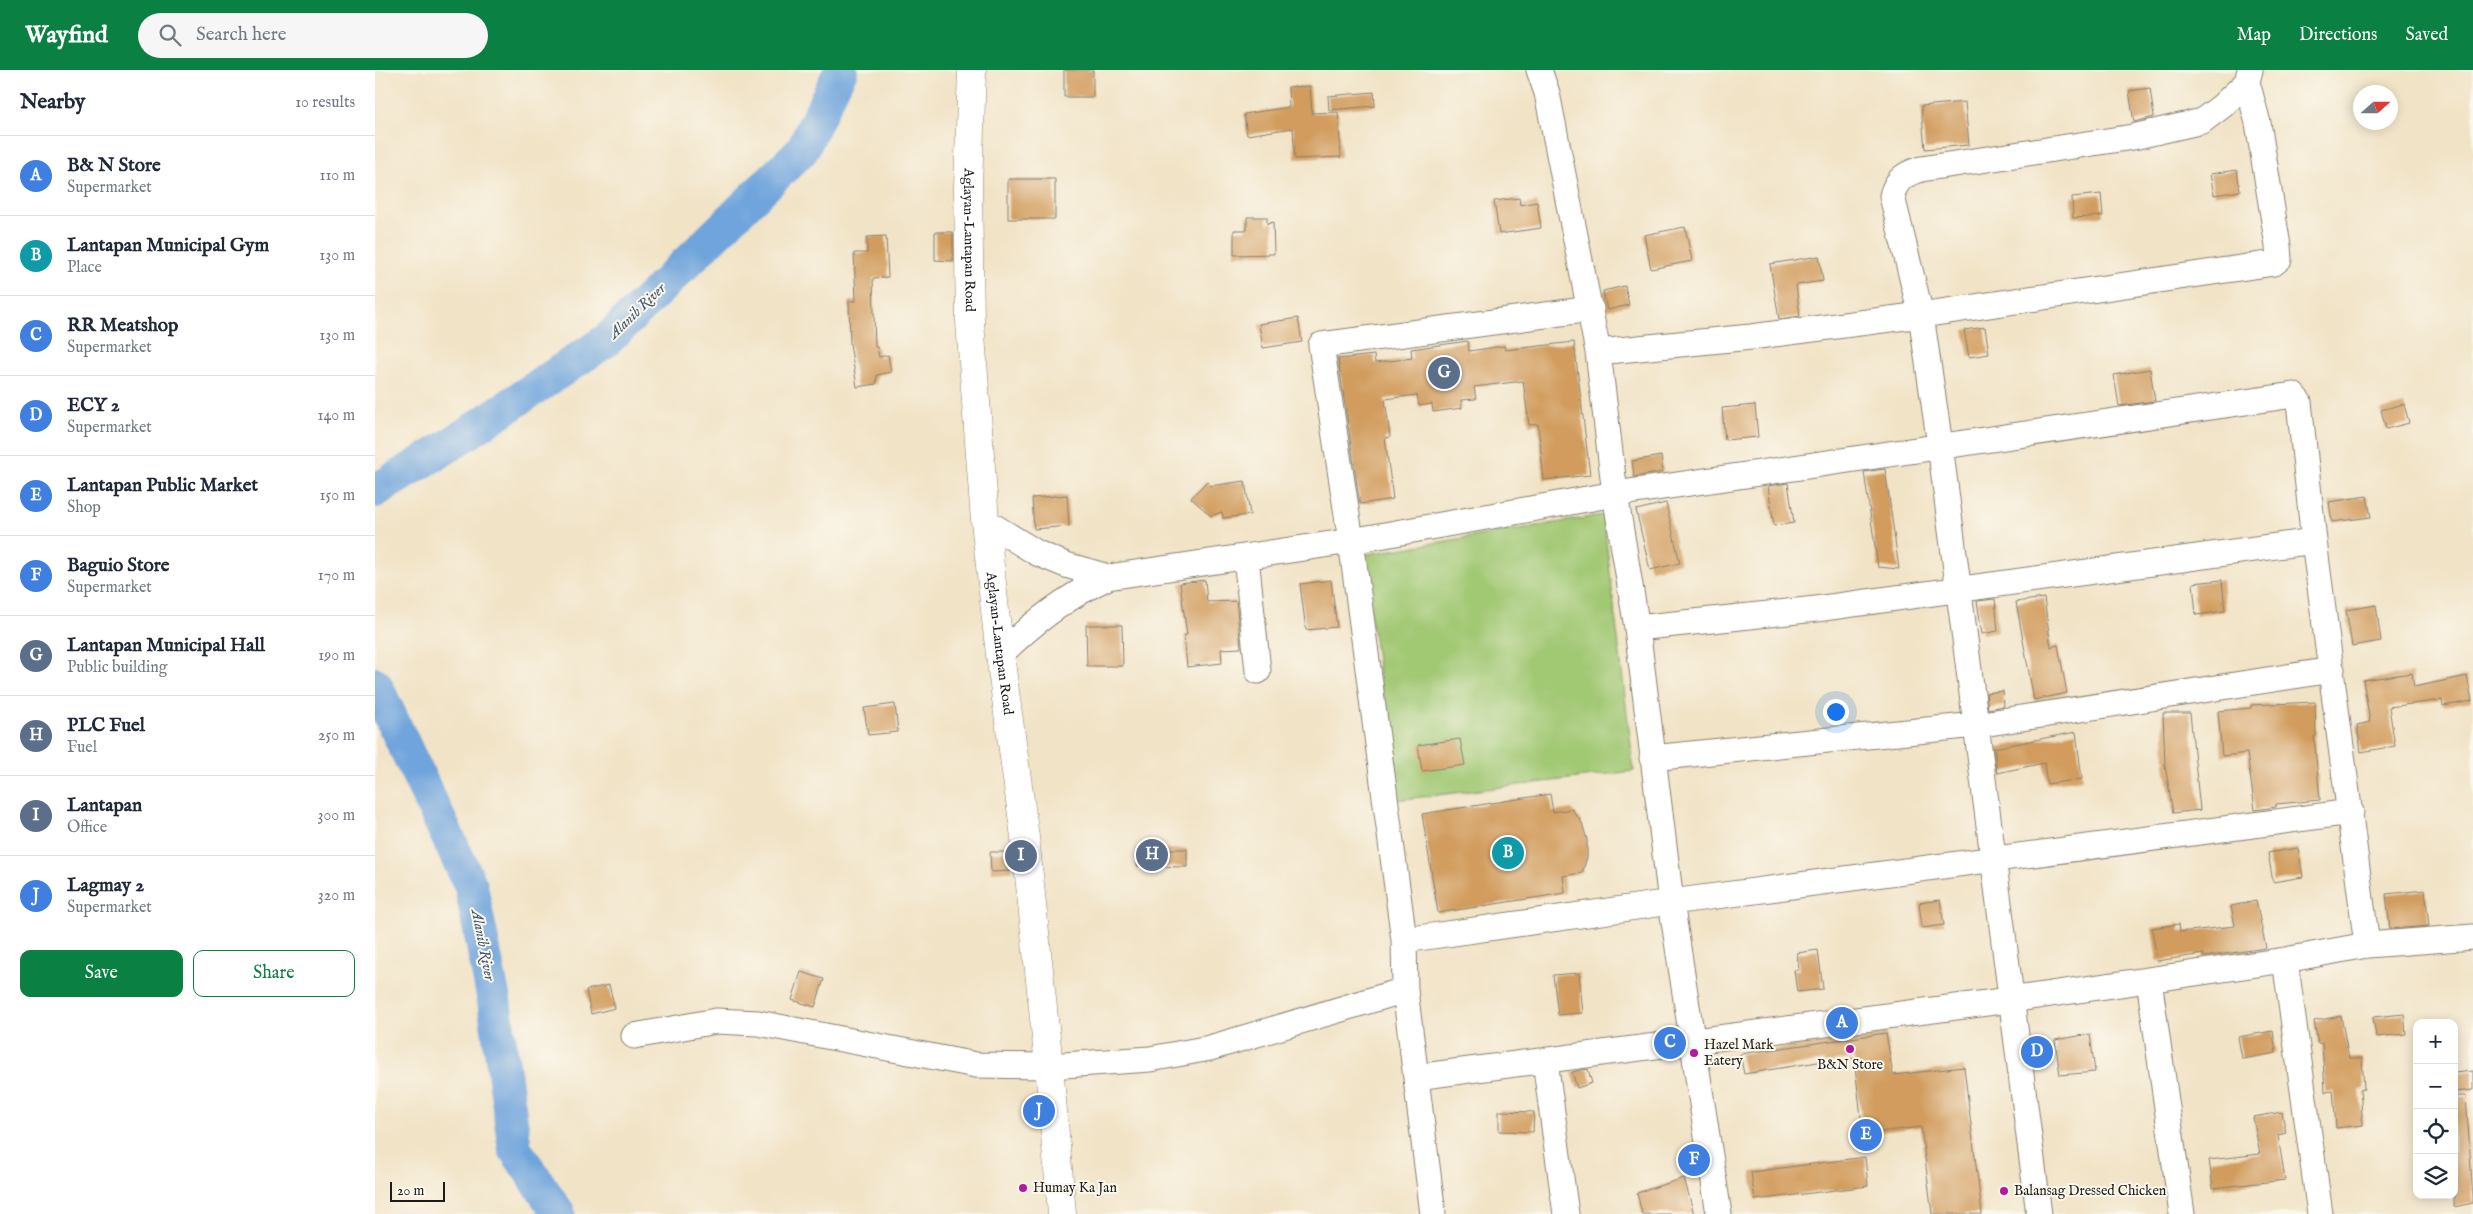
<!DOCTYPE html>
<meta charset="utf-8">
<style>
body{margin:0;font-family:"IM FELL English",serif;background:#f6f6f7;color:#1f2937}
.controls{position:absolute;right:15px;bottom:15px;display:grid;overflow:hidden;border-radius:10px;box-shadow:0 2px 12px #0003}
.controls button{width:45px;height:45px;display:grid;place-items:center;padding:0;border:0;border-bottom:1px solid #e0e1e3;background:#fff;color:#1f2937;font:25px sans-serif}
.compass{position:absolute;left:1978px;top:15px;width:45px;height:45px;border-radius:50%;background:#fff;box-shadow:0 2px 12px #0003;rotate:69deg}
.scale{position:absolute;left:15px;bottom:12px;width:55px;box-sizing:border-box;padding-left:5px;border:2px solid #1c1c1c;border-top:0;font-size:14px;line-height:18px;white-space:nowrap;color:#1c1c1c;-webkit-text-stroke:4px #fbf7ec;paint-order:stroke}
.you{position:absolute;left:1460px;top:641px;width:18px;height:18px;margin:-12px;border:4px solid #fff;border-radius:50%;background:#1a73e8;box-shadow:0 0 0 8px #1a73e833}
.badge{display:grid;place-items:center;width:32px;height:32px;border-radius:50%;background:#0b8043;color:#fff;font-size:16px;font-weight:700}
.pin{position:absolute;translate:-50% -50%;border:2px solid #fff;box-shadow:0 1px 5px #0006}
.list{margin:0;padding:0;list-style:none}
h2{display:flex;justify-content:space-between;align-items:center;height:65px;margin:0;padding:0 20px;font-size:21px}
h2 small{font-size:16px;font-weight:400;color:#747a83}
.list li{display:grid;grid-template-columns:32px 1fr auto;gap:15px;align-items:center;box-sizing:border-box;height:80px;padding:0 20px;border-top:1px solid #e0e1e3}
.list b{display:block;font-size:19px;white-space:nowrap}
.list p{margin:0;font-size:16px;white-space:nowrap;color:#747a83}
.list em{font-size:16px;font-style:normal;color:#747a83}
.actions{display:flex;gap:10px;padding:15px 20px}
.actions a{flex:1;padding:11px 0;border:1px solid #0b8043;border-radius:10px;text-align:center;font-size:18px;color:#0b8043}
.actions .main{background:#0b8043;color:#fff}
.icon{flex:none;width:28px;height:28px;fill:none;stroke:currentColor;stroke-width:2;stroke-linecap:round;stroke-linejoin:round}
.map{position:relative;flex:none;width:2098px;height:1144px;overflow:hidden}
header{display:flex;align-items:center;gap:30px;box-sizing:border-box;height:70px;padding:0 25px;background:#0b8043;color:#fff}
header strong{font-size:24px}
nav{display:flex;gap:28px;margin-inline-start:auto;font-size:18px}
.search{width:350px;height:45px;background:#f6f6f7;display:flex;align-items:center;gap:12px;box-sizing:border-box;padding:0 18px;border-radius:28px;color:#747a83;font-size:19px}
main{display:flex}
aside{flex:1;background:#fff}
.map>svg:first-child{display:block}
.green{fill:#a1c873;stroke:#5e7248}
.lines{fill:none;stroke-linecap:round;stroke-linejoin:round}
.river{stroke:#6fa4dc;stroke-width:34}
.building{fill:#d19c5d}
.minor-casing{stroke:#868071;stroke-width:27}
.major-casing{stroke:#868071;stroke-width:29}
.minor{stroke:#fff;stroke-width:25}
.major{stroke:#fff;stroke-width:28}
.poi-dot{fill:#b5179e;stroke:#fbf7ec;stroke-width:2}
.labels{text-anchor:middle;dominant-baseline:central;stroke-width:4;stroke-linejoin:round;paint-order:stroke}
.street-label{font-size:14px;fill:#1c1c1c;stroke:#fbf7ec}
.poi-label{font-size:14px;fill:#1c1c1c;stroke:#fbf7ec;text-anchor:start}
.water-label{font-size:15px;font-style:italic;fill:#415972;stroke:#fbf7ec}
</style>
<header>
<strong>Wayfind</strong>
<div class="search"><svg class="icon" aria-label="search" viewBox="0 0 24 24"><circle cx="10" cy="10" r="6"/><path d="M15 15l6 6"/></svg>Search here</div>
<nav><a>Map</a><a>Directions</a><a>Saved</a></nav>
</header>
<main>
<aside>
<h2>Nearby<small>10 results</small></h2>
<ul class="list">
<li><span class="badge" style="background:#3f7fe0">A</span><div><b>B&amp; N Store</b><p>Supermarket</p></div><em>110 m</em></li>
<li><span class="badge" style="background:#0f9aa8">B</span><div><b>Lantapan Municipal Gym</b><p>Place</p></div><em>130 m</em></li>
<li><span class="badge" style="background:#3f7fe0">C</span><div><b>RR Meatshop</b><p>Supermarket</p></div><em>130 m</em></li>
<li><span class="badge" style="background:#3f7fe0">D</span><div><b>ECY 2</b><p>Supermarket</p></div><em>140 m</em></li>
<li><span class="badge" style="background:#3f7fe0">E</span><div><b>Lantapan Public Market</b><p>Shop</p></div><em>150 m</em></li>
<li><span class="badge" style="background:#3f7fe0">F</span><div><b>Baguio Store</b><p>Supermarket</p></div><em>170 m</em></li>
<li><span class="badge" style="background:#5c6f8a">G</span><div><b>Lantapan Municipal Hall</b><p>Public building</p></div><em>190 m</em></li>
<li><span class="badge" style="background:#5c6f8a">H</span><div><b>PLC Fuel</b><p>Fuel</p></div><em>250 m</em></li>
<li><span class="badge" style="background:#5c6f8a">I</span><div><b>Lantapan</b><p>Office</p></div><em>300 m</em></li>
<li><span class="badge" style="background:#3f7fe0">J</span><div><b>Lagmay 2</b><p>Supermarket</p></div><em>320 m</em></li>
</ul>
<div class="actions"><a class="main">Save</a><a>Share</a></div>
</aside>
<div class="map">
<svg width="2098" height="1144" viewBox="0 0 2098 1144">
<rect width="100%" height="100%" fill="#fbf7ec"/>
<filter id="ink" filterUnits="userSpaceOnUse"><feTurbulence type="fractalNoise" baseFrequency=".02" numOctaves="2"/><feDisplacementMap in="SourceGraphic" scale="10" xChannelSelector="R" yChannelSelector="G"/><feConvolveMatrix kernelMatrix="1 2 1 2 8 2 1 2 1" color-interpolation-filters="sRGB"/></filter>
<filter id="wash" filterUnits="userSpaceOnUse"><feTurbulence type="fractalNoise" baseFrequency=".0096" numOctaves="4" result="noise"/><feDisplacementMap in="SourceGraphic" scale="20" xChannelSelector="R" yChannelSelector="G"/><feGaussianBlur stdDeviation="1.12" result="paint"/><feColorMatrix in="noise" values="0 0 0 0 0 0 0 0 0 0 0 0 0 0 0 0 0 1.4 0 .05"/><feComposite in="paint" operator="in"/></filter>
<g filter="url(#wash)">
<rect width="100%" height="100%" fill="#f1e3c6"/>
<path class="green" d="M1228,445L1259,701L1022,730L987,485Z"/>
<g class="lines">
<path class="river" d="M0,421L75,375L232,270L427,80L466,0
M0,614L96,816L119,931L140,1079L184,1144"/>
</g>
<g id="blocks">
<path class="building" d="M689,0H718V27H689Z
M935,16L937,43L963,42L966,87L920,89L918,58L872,65L869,44L914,37L913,17Z
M1775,18L1779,47L1759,52L1754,21Z
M999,22L1000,36L954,40L953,26Z
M1590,32L1594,75L1550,79L1546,36Z
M1862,100L1865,121L1839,125L1835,104Z
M633,109H680V149H633Z
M1726,124L1728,146L1698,148L1697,127Z
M1144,128L1145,135L1162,132L1166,158L1124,164L1119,131Z
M872,147H892V154L898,152L899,184L859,185V160H872Z
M1310,157L1317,191L1276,199L1269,165Z
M560,162H578V191L560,190Z
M511,166L513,207L498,208L500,277H502L504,287L513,285L516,302L502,305L501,314L482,317L475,274L474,231H481L479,183H492V167Z
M1444,186L1448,211L1421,215L1425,246L1404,249L1395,194Z
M1250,216L1254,235L1232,240L1228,221Z
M923,248L927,272L888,278L884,254Z
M1610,257L1614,284L1594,287L1589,260Z
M1093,271L1094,281L1129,276L1130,280L1199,272L1215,405L1169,410L1163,354L1154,355L1148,311L1099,317L1101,329L1086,330L1087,338L1058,342L1057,334L1044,336L1042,325L1010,329L1015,367L1010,368L1018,429L985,434L963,289L999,285L1000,293L1037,288L1036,279Z
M1775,299L1780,331L1744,336L1739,305Z
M2029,334L2034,353L2011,359L2006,340Z
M1380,335L1383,367L1350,370L1347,338Z
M1286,386L1288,402L1259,407L1257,391Z
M1510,399L1524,499L1503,497L1489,402Z
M832,411L835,416L870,411L875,445L848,448L847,442L836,446L816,428Z
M1413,413L1419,453L1399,456L1393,416Z
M692,425L694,456L659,459L657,428Z
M1992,426L1996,447L1957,452L1954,432Z
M1291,433L1305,493L1275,500L1261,440Z
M830,510L832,532L861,531L866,578L846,579L847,593L812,597L809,565H812L805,513Z
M956,510L962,557L931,560L925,514Z
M1847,510L1850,541L1821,545L1818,513Z
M1669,528L1676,577L1683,575L1692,623L1659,630L1641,532Z
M1620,529L1623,561L1607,564L1602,531Z
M2001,535L2006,571L1977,576L1971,540Z
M711,555H747L748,596H712Z
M2037,603L2039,617L2092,606L2097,631L2068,636L2067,630L2014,637L2020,676L1986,682L1982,655L1995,652L1988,610Z
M1628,621L1629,636L1613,639L1611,623Z
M1940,632L1941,666H1939L1945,730L1901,734V737L1880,740L1872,683L1847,686L1843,641L1876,638V635Z
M520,634L523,662L493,665L489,638Z
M1788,643H1815L1825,740L1798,743L1790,695Z
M1701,662L1707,709L1672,714L1669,693L1622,703L1619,678Z
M1085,669L1090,695L1047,701L1043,675Z
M1175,724L1178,742L1197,739L1207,753L1212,770V787L1207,803L1188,806L1190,823L1063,843L1047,744Z
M1923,778L1928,807L1898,812L1893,783Z
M762,779H812V797L762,796Z
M615,782H636L637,801L616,802Z
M2050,820L2054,856L2015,859L2011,824Z
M1565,830L1569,855L1547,858L1544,833Z
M1881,831L1891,878L1828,887V884L1782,891L1777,858L1804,854L1805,862L1860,856L1856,836Z
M1443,880L1448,919L1422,922L1419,900H1424L1422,883Z
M426,902L449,909L440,937L417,930Z
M1204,903L1208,943L1183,945L1178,905Z
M234,915L240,938L216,944L211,920Z
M2029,944L2031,964L2001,967L1998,947Z
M1966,946L1974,988H1987L1989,1019L1985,1020L1988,1055L1961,1058L1958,1021L1950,1022L1947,973L1943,974L1939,951Z
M1898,961L1901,983L1867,989L1863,967Z
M1511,963L1518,1005L1589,997L1607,1144H1557L1546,1057L1488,1064L1479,988L1449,993V991L1369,1004L1365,984Z
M1715,964L1720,1002L1685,1005L1680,970Z
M1213,999L1217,1013L1202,1018L1197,1002Z
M2098,1001V1020L2079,1022V1003Z
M2079,1026H2091L2098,1128V1133L2079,1137Z
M1124,1041L1159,1042L1158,1062L1124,1061Z
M1907,1042L1911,1063L1903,1065L1910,1110L1838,1118L1834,1090L1885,1084L1878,1047Z
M1490,1087L1493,1116L1380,1130L1376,1102Z
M1309,1108L1319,1144H1267L1262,1123Z"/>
</g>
</g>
<g filter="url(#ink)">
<use href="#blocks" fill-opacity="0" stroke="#868071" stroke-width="1"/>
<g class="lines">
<g class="minor-casing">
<path id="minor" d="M1164,0L1172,23L1223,282L1240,424L1262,558L1296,832L1344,1144
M1223,282L1376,267L1546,245L1899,193L1904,189L1903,176L1883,53L1872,12
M610,451L662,483L691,495L733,507
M871,487L883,601
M1262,558L1441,539L1939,471
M625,585C657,553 691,527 733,507L976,471L1240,424L1918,325L1924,332L1939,471L1992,875
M1277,688L1601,655L1957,600
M1029,870L1296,832L1976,742
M1910,890L1945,1144
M1774,910L1807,1144
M259,966L341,951L383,953L601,995L674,996L775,989L835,978L1030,920
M1170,991L1191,1144
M1041,1007L1635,930L1910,890L1992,875L2098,867
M1058,1144L1030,920L1029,870L976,471L946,275L1216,239
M1664,1144L1565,375L1546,245L1517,126C1521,109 1530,104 1546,99L1758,67L1819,53L1827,51L1847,36L1872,12L1875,0"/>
</g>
<g class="major-casing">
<g id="major">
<path id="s1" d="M597,0L593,117L595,252L610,451L625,585L650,767L674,996L687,1144"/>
</g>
</g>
<use href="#minor" class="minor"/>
<use href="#major" class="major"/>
</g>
</g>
<g class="poi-dot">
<circle cx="1475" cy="979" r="5"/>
<circle cx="1319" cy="983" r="5"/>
<circle cx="648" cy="1118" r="5"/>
<circle cx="1629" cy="1121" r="5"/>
</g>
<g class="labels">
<g class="street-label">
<text stroke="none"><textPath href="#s1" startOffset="170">Aglayan-Lantapan Road</textPath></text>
<text stroke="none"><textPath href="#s1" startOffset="575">Aglayan-Lantapan Road</textPath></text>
</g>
<g class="poi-label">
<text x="1329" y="975">Hazel Mark<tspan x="1329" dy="16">Eatery</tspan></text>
<text x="1475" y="995" text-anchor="middle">B&amp;N Store</text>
<text x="658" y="1118">Humay Ka Jan</text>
<text x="1639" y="1121">Balansag Dressed Chicken</text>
</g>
<g class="water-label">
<text transform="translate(262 241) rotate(-44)">Alanib River</text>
<text transform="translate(108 875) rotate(79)">Alanib River</text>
</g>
</g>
</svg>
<div class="controls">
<button>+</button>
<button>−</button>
<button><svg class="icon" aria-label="locate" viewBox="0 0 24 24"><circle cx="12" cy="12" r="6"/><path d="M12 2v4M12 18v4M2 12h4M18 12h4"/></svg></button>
<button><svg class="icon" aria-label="layers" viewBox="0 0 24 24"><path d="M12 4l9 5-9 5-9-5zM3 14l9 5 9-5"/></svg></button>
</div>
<svg class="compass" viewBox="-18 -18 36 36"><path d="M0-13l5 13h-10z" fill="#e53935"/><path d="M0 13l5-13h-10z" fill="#747a83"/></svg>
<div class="scale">20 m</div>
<div class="you"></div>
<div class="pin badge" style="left:1467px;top:953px;background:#3f7fe0">A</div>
<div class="pin badge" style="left:1133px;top:783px;background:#0f9aa8">B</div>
<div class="pin badge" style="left:1295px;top:973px;background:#3f7fe0">C</div>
<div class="pin badge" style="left:1662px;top:982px;background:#3f7fe0">D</div>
<div class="pin badge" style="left:1491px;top:1065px;background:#3f7fe0">E</div>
<div class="pin badge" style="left:1319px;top:1090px;background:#3f7fe0">F</div>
<div class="pin badge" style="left:1069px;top:303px;background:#5c6f8a">G</div>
<div class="pin badge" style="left:777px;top:785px;background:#5c6f8a">H</div>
<div class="pin badge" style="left:646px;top:786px;background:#5c6f8a">I</div>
<div class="pin badge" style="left:664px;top:1041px;background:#3f7fe0">J</div>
</div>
</main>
